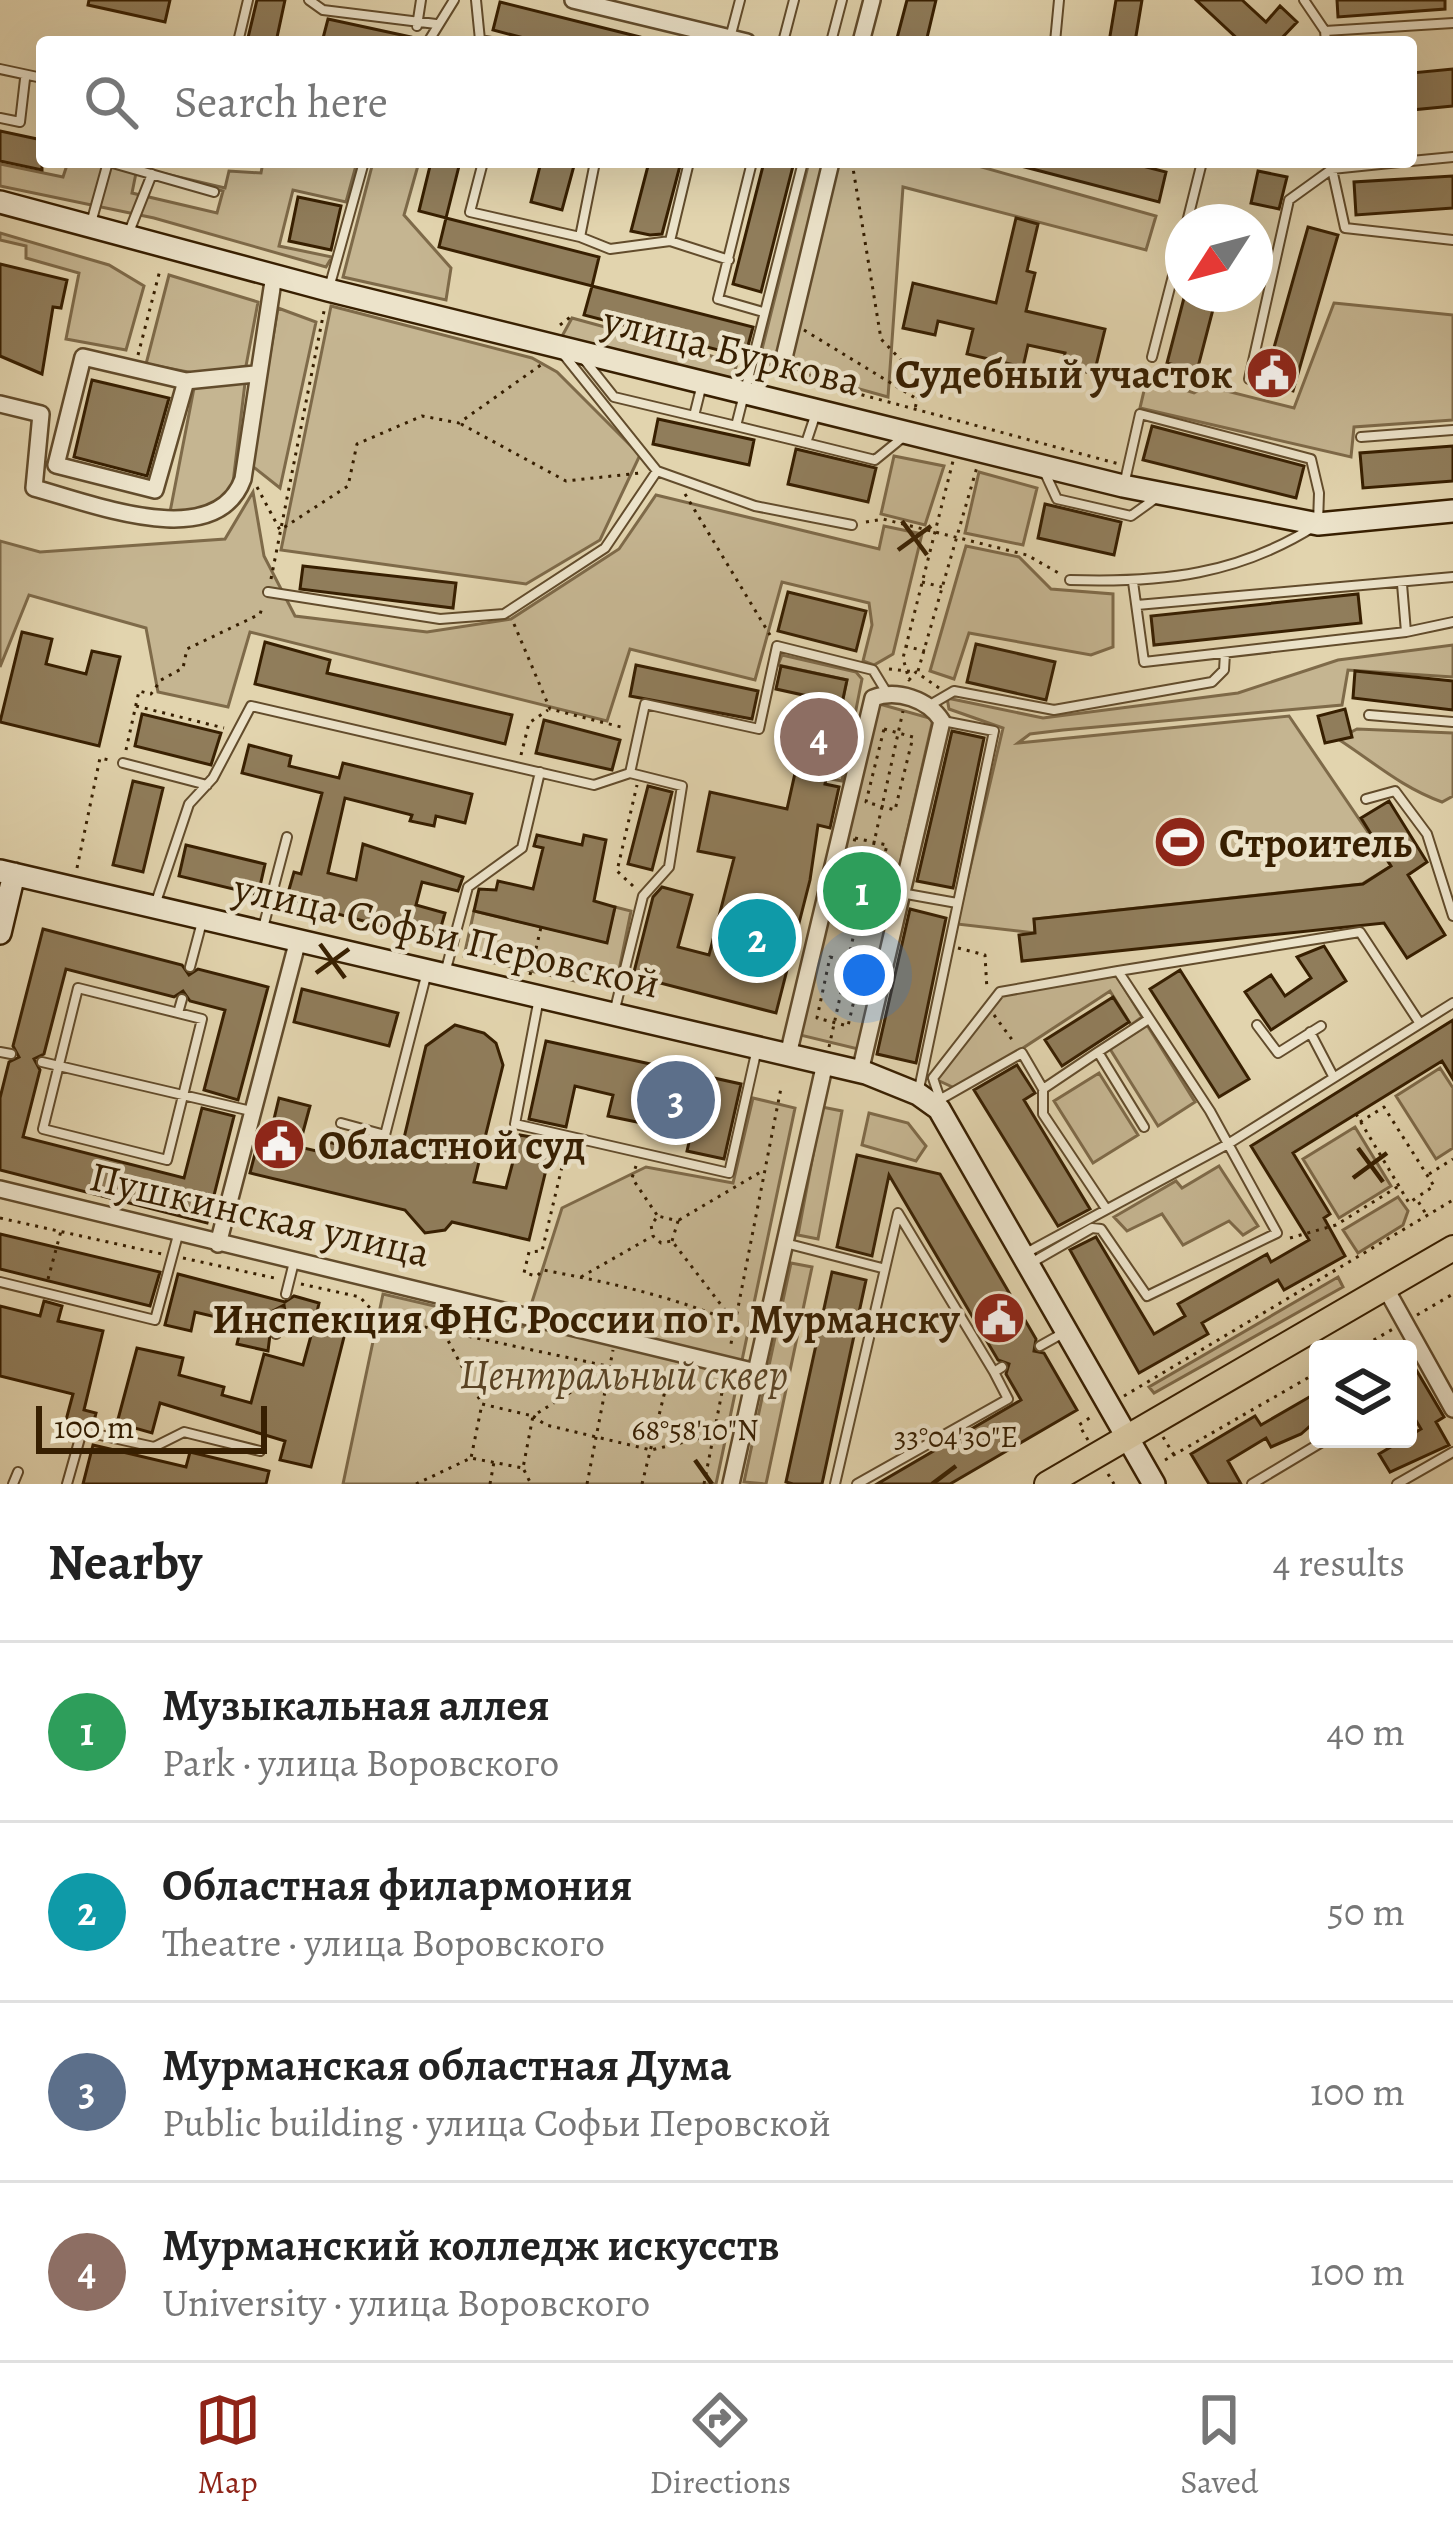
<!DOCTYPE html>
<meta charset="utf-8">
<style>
body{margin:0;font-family:Alegreya,serif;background:#f2f2f2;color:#222}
.controls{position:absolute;right:36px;bottom:36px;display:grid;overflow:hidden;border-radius:12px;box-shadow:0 12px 48px #0002}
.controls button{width:108px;height:108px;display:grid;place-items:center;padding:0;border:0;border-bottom:3px solid #e0e0e0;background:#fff;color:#222;font:60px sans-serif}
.compass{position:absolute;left:1165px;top:204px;width:108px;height:108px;border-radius:50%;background:#fff;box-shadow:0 12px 48px #0002;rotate:234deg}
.scale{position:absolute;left:36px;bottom:30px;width:231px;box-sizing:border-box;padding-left:12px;border:6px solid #371f01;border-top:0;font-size:33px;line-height:42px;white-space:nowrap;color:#371f01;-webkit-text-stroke:9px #ece3ca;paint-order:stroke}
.you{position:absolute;left:864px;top:975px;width:42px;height:42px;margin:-30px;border:9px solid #fff;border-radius:50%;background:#1a73e8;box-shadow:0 0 0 18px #1a73e833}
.badge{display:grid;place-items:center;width:78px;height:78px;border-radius:50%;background:#8f2418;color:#fff;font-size:39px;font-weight:700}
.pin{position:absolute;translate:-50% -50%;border:6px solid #fff;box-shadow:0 3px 12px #0006}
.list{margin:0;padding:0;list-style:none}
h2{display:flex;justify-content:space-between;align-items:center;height:156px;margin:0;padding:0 48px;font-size:51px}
h2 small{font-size:39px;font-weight:400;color:#767676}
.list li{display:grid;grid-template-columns:78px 1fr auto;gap:36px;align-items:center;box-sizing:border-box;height:180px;padding:0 48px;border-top:3px solid #e0e0e0}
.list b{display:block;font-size:45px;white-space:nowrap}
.list p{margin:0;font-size:39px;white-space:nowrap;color:#767676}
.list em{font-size:39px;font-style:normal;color:#767676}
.icon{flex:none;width:66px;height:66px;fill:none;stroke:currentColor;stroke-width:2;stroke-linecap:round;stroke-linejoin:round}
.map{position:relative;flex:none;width:1453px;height:1484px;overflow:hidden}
.search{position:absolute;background:#fff;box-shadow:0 12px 48px #0002;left:36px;right:36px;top:36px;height:132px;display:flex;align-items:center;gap:30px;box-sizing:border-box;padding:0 42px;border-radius:12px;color:#767676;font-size:45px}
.sheet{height:876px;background:#fff}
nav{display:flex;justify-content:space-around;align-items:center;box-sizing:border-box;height:168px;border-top:3px solid #e0e0e0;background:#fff;font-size:33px;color:#767676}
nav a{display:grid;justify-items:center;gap:6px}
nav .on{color:#8f2418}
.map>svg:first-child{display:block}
.green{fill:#c5b591;stroke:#7e6a49;stroke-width:3;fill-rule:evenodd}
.building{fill:#907d5b;stroke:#371f01;stroke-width:3}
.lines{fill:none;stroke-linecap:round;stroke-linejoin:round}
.lane-casing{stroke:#624c2c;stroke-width:12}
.street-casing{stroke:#624c2c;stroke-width:20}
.secondary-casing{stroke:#371f01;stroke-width:26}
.primary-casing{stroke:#371f01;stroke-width:28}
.path{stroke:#371f01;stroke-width:3;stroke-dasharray:3 6;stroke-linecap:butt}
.lane{stroke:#ece3ca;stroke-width:8}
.street{stroke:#ece3ca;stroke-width:15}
.secondary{stroke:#ece3ca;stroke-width:21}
.primary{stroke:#e2d4ae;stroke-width:24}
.ticks{fill:none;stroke:#371f01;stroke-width:4.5}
.labels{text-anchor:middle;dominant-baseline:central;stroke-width:9;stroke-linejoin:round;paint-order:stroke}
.street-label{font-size:42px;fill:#371f01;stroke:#ece3ca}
.poi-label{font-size:42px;font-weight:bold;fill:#371f01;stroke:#ece3ca;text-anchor:end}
.park-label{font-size:42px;font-style:italic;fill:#5a4425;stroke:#ece3ca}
.ticks-label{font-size:30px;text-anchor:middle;fill:#371f01;stroke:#ece3ca;stroke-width:9;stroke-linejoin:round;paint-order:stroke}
</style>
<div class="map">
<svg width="1453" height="1484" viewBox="0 0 1453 1484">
<rect width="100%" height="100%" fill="#e2d4ae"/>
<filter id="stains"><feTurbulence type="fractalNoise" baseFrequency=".00167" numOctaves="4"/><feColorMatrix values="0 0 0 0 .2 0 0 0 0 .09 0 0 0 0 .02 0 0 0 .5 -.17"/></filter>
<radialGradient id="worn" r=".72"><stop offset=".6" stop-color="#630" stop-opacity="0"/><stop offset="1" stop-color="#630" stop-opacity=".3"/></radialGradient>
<path class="green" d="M68,162H115L225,188L229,171L261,173L263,162H357L346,202L293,190L279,246L332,257L326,267L154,218L0,186V164L63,177ZM137,168L223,191L217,213L132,193Z
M373,162H419L404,215L451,268L446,300L343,277Z
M809,162H964L1156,216L1146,250L903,187L888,397L759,361Z
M0,233L109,265L144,286L126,350L66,339L79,273L26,258V246L0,240Z
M169,275L258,302L246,366L204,375L146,364Z
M1334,303L1453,315V420L1354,427L1351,457L1140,408L1147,378L1194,393L1207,386L1294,408Z
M331,306L532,358L557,372L640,455L600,540L526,584L281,550Z
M278,308L316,322L280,488L251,465Z
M572,318L737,363L732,381L561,338Z
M195,383H245L232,491L205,511L170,512Z
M894,456L944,466L925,525L881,514Z
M979,472L1037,488L1023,545L965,533Z
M253,492L264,556L295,616L427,632L511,619L619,549L656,495L879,549L884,526L922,534L893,654L874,665L863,661L872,625L869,603L782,582L755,680L630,649L607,721L250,632L228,707L158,692L146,628L29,595L0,667V541L40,552L225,539Z
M966,546L1019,557L1051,589L1113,594V647L1091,655L969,633L954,679L930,671Z
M1453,645V677L1348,670L1342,705L1063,730L1030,734L1018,743L1289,716L1391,866L1362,884L1034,919L1035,933L957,924L1003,728L949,709L947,698L1043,718L1238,693L1338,660Z
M782,655L856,672L862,679L842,781L826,778L847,680L778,665Z
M876,703L933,719L858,1049L800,1035Z
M1357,729L1453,733V796L1442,802C1401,787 1375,763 1338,739Z
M615,907L631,911L615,990L464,956L474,911L606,942Z
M1116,975L1142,1017L1131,1025L1110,991L959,1090L933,1078L1000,992Z
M1147,1025L1195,1102L1158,1126L1110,1049Z
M1440,1068L1453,1088V1148L1436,1159L1396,1096Z
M1099,1073L1138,1135L1093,1163L1054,1101Z
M753,1098L795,1108L716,1484H343L383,1294L524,1327L562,1208L646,1167L733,1183Z
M822,1107L842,1111L818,1239L798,1235Z
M869,1113L908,1123L926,1146L916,1161L862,1145Z
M1355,1127L1391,1186L1339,1218L1303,1159Z
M1219,1166L1258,1226L1243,1235L1229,1221L1183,1245L1162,1214L1127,1231L1114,1217L1176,1181L1182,1188Z
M1398,1197L1408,1211L1403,1225L1358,1253L1343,1230Z
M791,1263L812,1267L766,1484L744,1482Z
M1338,1277L1343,1287L1154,1393L1149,1387Z"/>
<path class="building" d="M89,0H170L165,22L88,5Z
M257,0H285L276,42H247Z
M907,0H936L926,42H896Z
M1116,0H1142L1135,42H1109Z
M1196,0H1242L1266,22L1280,6L1297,22L1278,42H1241Z
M1337,0H1445V9L1338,17Z
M500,2L640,37V42H539L493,30Z
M328,19L411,37V42H322Z
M1453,69V106L1411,110V73Z
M0,131L42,140V170L0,161Z
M431,162H460L446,218L419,211Z
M541,162H575L562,210L531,202Z
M649,162H681L662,234L650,235L631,231Z
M764,162H794L761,292L733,284Z
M1021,162H1127L1166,172L1159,202L1021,166Z
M1258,171L1287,177L1279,209L1251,203Z
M1453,176V208L1356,215L1354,182Z
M298,197L341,206L331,250L289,241Z
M446,218L599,257L592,286L439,247Z
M1016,218L1038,224L1027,271L1035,273L1026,311L1105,329L1094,374L1062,366L1065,353L1028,345L1023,367L967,354L973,329L938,321L935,335L903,328L913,283L996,303Z
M1308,227L1338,235L1293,391L1264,383Z
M0,264L67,280L61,308L53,307L42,374L0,356Z
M592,286L753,327L745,357L584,315Z
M1185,294H1217L1197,371L1167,363Z
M92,380L169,398L147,476L74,457Z
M658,419L754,440L749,465L653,444Z
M1152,426L1304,466L1296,498L1143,460Z
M1453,446V481L1363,488L1360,453Z
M796,449L876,468L868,502L788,484Z
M1045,504L1121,522L1114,555L1038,538Z
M303,566L456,583L453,608L300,589Z
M788,592L866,611L856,651L778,631Z
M1358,594L1361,623L1154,645L1151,616Z
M22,632L52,639L46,664L86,674L92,651L120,657L99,746L0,722Z
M265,642L330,660L327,673L512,715L505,744L255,684Z
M976,644L1055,662L1046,700L967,682Z
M636,665L758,691L752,719L630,696Z
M781,666L847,680L825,784L839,787L830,828L818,825L810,880L776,1013L633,976L653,897L662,887L692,895L678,947L709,955L734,858L698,851L710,792L787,809L812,697L776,689Z
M1355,671L1453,681V710L1353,698Z
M1345,709L1352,737L1325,743L1318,716Z
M142,714L221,733L211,765L135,746Z
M544,720L620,740L612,770L536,753Z
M952,731L984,738L953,888L917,881Z
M249,745L291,756L289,766L339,778L343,763L472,794L465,823L436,816L434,826L410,821L412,815L345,798L328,873L356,880L363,844L463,877L458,891L422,882L416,905L445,913L437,941L286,900L294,872L301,874L322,793L242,773Z
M133,781L163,788L143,872L113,865Z
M648,786L672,792L652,870L628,864Z
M1389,801L1427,862L1408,875L1445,935L1407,958L1384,923L1022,961L1019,935L1035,933L1034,919L1363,884L1391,866L1361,818Z
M537,835L582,845L584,835L606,840L594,901L615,907L607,943L474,911L479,889L496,890L498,881L533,889L543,848L534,846Z
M186,845L265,864L258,895L179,876Z
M910,909L946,918L916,1063L877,1054Z
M43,929L182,965L189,975L198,969L268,987L238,1100L204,1090L225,1010L190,1001L183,991L174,997L66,969L44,1054L34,1059L40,1070L23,1137L184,1178L202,1108L234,1116L207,1223L0,1170V1098L9,1062L19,1057L13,1046Z
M1324,946L1346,981L1271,1030L1245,992L1271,975L1285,996L1311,978L1297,957Z
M1180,970L1249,1079L1219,1097L1150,989Z
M302,989L398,1013L389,1046L294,1022Z
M1113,997L1129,1022L1062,1066L1045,1040Z
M1453,1020V1079L1442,1061L1293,1153L1330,1214L1324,1218L1345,1256L1284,1290L1278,1280L1202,1323L1208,1334L1139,1373L1070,1250L1096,1237L1154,1334L1185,1316L1178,1304L1267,1254L1271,1262L1309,1240L1251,1146Z
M455,1025L484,1033L496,1043L503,1065L474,1182L506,1188L520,1135L553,1141L529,1240L452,1222L445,1230L425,1233L405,1210L250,1173L259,1138L269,1140L279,1098L310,1106L299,1147L325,1153L328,1142L399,1159L426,1046Z
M546,1041L741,1084L724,1159L687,1151L696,1112L660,1105L656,1126L608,1116L613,1095L575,1086L566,1127L529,1119Z
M1017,1065L1035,1093L1024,1100L1090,1209L1058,1226L974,1090Z
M857,1155L940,1174L1036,1339L1034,1351L1044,1353L1077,1410L950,1484H877L1021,1400L1006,1374L1009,1364L998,1360L889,1175L872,1256L837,1247Z
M0,1234L160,1272L150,1306L0,1269Z
M832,1272L866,1280L822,1484H793L786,1482Z
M178,1274L285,1302L294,1296L319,1303L315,1321L346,1329L311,1467L280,1460L285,1441L160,1403L152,1433L117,1423L137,1348L183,1358L179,1375L224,1387L222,1395L251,1403L264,1354L303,1365L312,1332L287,1325L284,1305L273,1311L268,1351L237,1344L242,1323L195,1312L191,1331L165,1325Z
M44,1301L62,1306L58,1321L103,1331L84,1410L96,1413L93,1425L66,1420L73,1394L0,1376V1306L40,1316Z
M1408,1356L1444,1417L1436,1422L1449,1445L1390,1472L1379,1454L1421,1429L1408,1407Z
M1318,1392V1419L1301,1434L1271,1447L1266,1438L1228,1461L1241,1484H1209L1191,1454L1255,1416L1261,1425Z
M93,1445L186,1467L190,1452L269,1471L266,1484H83Z"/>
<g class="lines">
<g class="lane-casing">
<path id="lane" d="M309,0L323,10L436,24
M476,0L480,40L491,42
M1304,0L1325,31L1326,42
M417,26L421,0
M1325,31L1453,23
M730,38L740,0
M238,42L248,0
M428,42L454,0
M783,42L794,0
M831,42L842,0
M1055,42L1059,0
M0,69L42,78
M0,118L20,122L25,79
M1411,161L1453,157
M109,162L214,192
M483,162L470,212L580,237
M595,162L580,237L610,249L670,241L689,162
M752,162L718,299L763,312
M803,162L736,426L806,443
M1400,162L1332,169L1345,228L1453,240
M1187,222L1202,162
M91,223L108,162
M129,232L152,174
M670,241L729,260
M329,288L364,162
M560,350L657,471L755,506L852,525
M1152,357L1183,237
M583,358L614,397L736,426
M1249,379L1289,200L1332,169V162
M694,416L702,384
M815,416L806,443L875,460L902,438
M1361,437L1453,430
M1045,473L1057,499L1131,516L1156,498
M1070,580C1162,583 1239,575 1318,524L1319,493L1311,459L1140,414L1124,485
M1133,582L1144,662L1406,632L1402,584
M268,592L440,619L504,614L605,548L657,471
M1137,605L1453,577
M1406,632L1453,622
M930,705L954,691L1054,710L1212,682L1224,670L1225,653
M1369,715L1453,722
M123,763L207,785
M630,773L645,704L759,729L777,646L873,670L887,693
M1366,799L1395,791L1427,834L1453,916
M901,893L957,903
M155,905L189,804L213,778L251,706L594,785L630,773L682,786L669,867L643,896L614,1013
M263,928L287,837
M190,967L202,922
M1118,971L1360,932L1419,1022
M445,973L468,887L522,848L540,772
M78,988L202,1019L167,1160L43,1129Z
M539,998L515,1124L729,1173L756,1053
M178,1013L182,999
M1257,1025L1278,1053L1321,1026
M1310,1032L1333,1076
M0,1052L11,1054
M1098,1052L1149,1019
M42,1062L251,1111
M919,1089L994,731L943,721
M1043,1089L1098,1052L1144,1127
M941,1099L1022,1053L1043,1089V1114L1105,1207
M941,1102L933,1078L1000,992L1118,971L1210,1111L1277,1233L1147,1296L1101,1229L1092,1228L1031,1263
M341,1123L385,1135L427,972
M785,1243L882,1268
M1026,1253L1228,1144L1453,1003
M0,1282L155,1320L178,1235
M286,1294L294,1262
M276,1334L281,1313
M1040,1346L1065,1332
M13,1484L18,1472
M67,1484L82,1431L154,1447L184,1432L260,1451
M835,1484L898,1213L994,1372
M857,1484L1008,1399L994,1372L1002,1367
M1252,1484L1327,1439
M1397,1484L1453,1452"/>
</g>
<g class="street-casing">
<path id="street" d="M573,0L747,42
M861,42L872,0
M782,366L831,162
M186,381L155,490L56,465L83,357L186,381L255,374
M0,404L41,414L34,488C91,503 216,554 243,479L274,275
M788,1055L873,698C897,689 928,699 942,721L860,1072
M0,1189L756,1372
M218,1244L298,940
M1385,1287L1453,1409
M731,1484L825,1063"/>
</g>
<g class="secondary-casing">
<path id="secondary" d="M0,202L328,290L1123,486L1318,524L1453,511
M0,871L866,1073L918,1094L939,1109L1154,1484
M0,933L14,874"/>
</g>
<g class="primary-casing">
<path id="primary" d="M1047,1484L1453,1248"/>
</g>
<path class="path" d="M852,162L881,339L921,381L915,409
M560,325L573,315
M804,330L917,399
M138,355L160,270
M792,376L1119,464
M461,424L566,481L640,473
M257,487L280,530L348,486L357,444L422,416L459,423L545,362
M685,494L770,635
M866,522L883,519L1027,555L1062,575
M271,579L325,306
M922,582L942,587
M514,624L550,709L625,728
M905,646L925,651
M889,669L916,672
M918,671L977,467
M939,688L916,672L909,680L903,658L953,461
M136,706L224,728
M884,729L913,737L895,810L866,802Z
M126,750L139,691L151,694L161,680L183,668L187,649L260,614L263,605
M521,755L529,723L548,710
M855,838L887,845L878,881L847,874Z
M77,868L100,758L109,760
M633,886L617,871L637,785
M843,896L874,903L867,933L836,927Z
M958,948L985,955L987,990
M830,957L862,966L848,1026L817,1018Z
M530,975L541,927
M994,1015L1013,1041
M829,1047L903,711
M1356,1114L1409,1203L1416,1198L1426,1214
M1360,1122L1384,1107L1434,1186L1416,1198
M566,1150L542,1251L529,1252L524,1273L537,1276L543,1270C608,1282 675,1297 735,1323L730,1349
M636,1166L632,1178L657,1215
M1429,1174L1453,1159
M0,1218L162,1254
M679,1220L764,1170
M1290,1238L1336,1225L1399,1186
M672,1241L678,1221L658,1216L651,1225L653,1236L661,1243L672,1241L735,1323L781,1088
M183,1258L279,1279
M581,1277L651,1237
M48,1279L61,1231
M301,1284L360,1297L378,1317L668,1379
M1417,1315L1453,1294
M444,1333L482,1404
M1358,1349L1393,1329
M609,1368L533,1416L546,1425L651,1450L714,1435
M1124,1396L1453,1200
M1163,1437L1174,1455
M1088,1440L1079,1425L1091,1417
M1165,1460L1318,1372
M524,1470L531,1484
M1108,1474L1114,1484
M416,1484L471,1458L523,1468L533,1416L482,1404L471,1458
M490,1484L494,1462
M587,1484L613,1350
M642,1484L668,1379L719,1390
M704,1484L724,1382"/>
<use href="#lane" class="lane"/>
<use href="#street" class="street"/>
<use href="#secondary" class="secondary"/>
<use href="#primary" class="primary"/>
</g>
<path class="ticks" d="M902,521L927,555M898,550L931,526M320,944L345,978M316,973L349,949M1358,1148L1383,1182M1353,1178L1387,1153M695,1460L712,1484M932,1484L956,1466"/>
<defs>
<g id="civic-disc" transform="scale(2.7)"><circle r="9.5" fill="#8f2418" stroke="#ece3ca"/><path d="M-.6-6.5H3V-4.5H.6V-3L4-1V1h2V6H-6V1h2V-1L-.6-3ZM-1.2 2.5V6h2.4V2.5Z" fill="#fff"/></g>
<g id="stadium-disc" transform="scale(2.7)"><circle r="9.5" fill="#8f2418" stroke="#ece3ca"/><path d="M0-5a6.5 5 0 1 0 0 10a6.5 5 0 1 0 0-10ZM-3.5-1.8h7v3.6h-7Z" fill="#fff"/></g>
</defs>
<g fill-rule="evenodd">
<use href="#civic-disc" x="1272" y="373"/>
<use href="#stadium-disc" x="1180" y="842"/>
<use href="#civic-disc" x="279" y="1144"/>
<use href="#civic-disc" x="999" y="1318"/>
</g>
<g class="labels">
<g class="street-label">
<text transform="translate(732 350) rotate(14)">улица Буркова</text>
<text transform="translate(447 935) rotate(13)">улица Софьи Перовской</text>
<text transform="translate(260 1214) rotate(13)">Пушкинская улица</text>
</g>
<g class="poi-label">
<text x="1233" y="373">Судебный участок</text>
<text x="1219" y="842" text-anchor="start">Строитель</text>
<text x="318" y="1144" text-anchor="start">Областной суд</text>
<text x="960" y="1318">Инспекция ФНС России по г. Мурманску</text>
</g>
<g class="park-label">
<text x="624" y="1374">Центральный сквер</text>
</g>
</g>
<g class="ticks-label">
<text x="695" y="1440">68°58'10"N</text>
<text x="956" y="1447">33°04'30"E</text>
</g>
<rect width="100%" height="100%" filter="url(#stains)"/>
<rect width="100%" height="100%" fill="url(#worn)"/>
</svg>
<div class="controls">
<button><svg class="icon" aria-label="layers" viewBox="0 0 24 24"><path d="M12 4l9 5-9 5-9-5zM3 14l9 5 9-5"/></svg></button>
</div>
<svg class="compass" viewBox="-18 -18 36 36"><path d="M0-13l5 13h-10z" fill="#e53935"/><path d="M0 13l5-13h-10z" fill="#767676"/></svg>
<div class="scale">100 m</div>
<div class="you"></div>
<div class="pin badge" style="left:862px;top:891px;background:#2e9e5b">1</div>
<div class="pin badge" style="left:757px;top:938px;background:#0f9aa8">2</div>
<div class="pin badge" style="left:676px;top:1100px;background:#5c6f8a">3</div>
<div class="pin badge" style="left:819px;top:737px;background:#8d6e63">4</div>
<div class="search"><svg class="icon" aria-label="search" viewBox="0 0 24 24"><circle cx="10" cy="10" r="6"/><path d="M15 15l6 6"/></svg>Search here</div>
</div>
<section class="sheet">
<h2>Nearby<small>4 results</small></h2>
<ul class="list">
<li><span class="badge" style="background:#2e9e5b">1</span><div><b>Музыкальная аллея</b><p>Park · улица Воровского</p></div><em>40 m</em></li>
<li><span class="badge" style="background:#0f9aa8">2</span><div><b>Областная филармония</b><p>Theatre · улица Воровского</p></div><em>50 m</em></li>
<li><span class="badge" style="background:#5c6f8a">3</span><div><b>Мурманская областная Дума</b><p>Public building · улица Софьи Перовской</p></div><em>100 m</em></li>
<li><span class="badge" style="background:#8d6e63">4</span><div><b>Мурманский колледж искусств</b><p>University · улица Воровского</p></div><em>100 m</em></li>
</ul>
</section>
<nav>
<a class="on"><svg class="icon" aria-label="map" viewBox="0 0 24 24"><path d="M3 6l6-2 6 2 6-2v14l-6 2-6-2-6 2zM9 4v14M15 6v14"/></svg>Map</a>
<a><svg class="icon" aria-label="directions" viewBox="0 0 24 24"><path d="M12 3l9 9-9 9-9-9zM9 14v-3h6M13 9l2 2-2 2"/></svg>Directions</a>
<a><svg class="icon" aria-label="saved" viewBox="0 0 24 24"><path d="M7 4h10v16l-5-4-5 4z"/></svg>Saved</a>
</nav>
